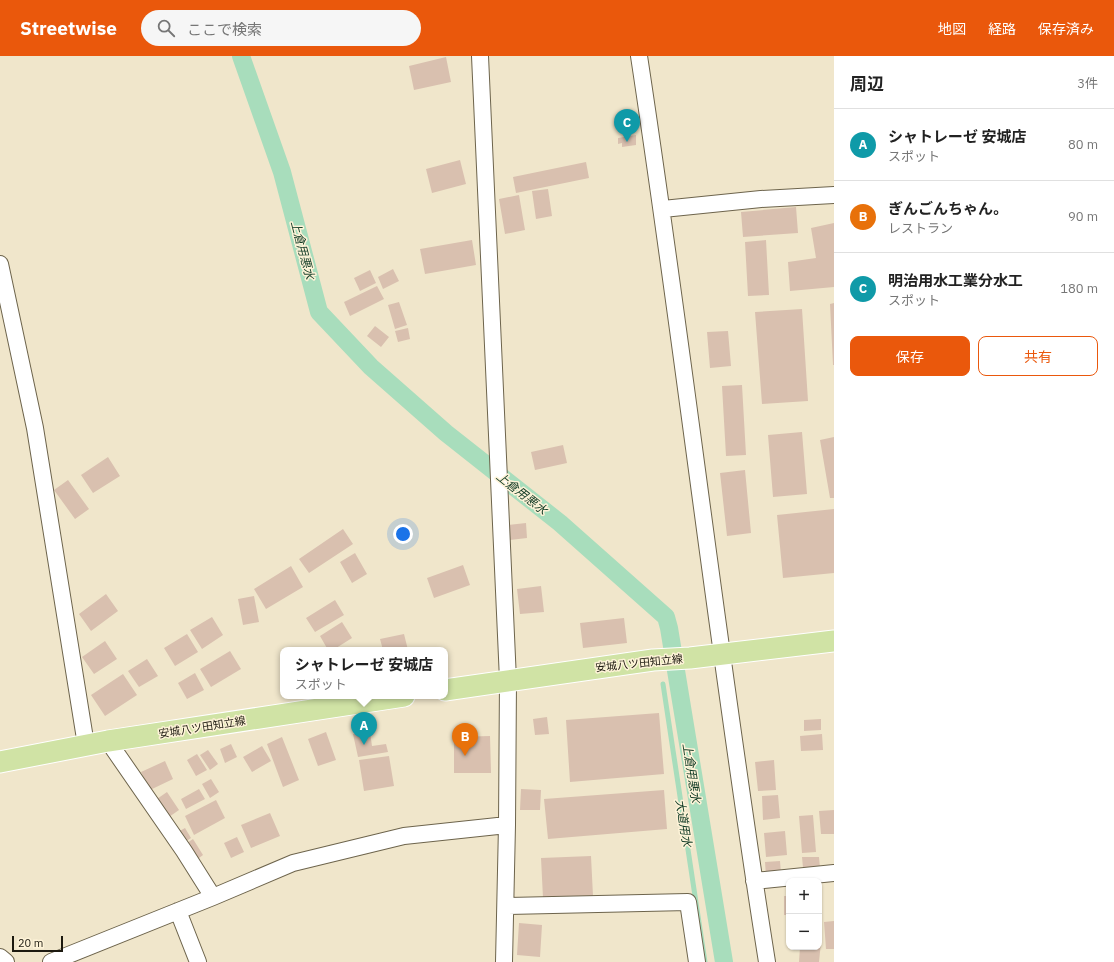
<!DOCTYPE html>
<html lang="ja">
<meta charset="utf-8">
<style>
body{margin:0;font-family:"IBM Plex Sans","Noto Sans JP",sans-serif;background:#f6f6f6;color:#222}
.controls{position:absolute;right:12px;bottom:12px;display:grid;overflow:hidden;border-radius:8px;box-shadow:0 1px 3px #0004}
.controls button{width:36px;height:36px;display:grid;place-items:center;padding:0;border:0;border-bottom:1px solid #e0e0e0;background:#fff;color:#222;font:20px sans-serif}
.scale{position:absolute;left:12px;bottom:10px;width:51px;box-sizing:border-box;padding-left:4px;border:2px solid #1c190f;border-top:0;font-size:11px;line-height:14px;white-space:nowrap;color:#1c190f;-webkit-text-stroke:3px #fef3d8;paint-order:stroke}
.you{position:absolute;left:403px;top:478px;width:14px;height:14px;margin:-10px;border:3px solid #fff;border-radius:50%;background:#1a73e8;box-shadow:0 0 0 6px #1a73e833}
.badge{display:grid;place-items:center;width:26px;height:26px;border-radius:50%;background:#ea580c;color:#fff;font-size:13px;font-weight:700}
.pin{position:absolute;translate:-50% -33px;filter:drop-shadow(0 1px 2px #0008)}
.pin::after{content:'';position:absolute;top:21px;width:14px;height:12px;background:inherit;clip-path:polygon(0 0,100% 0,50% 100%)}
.popup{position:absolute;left:280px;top:591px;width:168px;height:52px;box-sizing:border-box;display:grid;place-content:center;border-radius:8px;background:#fff;filter:drop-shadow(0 1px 3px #0005);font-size:13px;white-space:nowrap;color:#767676}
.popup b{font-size:15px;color:#222}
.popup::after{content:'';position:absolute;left:50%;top:100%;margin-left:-8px;border:8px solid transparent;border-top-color:#fff}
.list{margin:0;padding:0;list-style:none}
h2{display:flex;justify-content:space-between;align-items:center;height:52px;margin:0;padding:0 16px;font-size:17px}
h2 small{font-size:13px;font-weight:400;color:#767676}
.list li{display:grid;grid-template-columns:26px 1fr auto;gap:12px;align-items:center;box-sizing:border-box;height:72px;padding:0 16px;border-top:1px solid #e0e0e0}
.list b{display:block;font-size:15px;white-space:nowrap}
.list p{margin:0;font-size:13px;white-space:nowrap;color:#767676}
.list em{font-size:13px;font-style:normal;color:#767676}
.actions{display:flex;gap:8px;padding:12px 16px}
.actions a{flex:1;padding:9px 0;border:1px solid #ea580c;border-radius:8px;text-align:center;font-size:14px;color:#ea580c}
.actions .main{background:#ea580c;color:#fff}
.icon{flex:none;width:22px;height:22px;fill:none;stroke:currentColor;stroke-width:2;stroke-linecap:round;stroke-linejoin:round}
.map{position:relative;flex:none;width:834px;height:906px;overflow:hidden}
header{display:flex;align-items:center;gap:24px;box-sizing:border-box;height:56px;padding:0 20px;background:#ea580c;color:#fff}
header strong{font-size:19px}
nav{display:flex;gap:22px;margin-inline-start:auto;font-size:14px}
.search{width:280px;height:36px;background:#f6f6f6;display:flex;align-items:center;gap:10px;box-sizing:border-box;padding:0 14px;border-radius:22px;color:#767676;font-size:15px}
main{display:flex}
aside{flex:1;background:#fff}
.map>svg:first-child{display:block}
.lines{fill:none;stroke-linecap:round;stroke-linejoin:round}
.stream{stroke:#a8ddbc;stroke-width:5}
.canal{stroke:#a8ddbc;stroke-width:18}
.building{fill:#d9c0af}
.minor-casing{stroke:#6d644c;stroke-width:18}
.major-casing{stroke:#fff;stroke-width:23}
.minor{stroke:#fff;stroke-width:16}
.major{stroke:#d0e3a5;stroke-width:21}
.labels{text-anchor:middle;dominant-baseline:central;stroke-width:3;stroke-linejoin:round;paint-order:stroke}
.street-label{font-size:11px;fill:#1c190f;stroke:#fef3d8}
.water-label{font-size:12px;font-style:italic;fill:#113b25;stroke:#fef3d8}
</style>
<header>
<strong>Streetwise</strong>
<div class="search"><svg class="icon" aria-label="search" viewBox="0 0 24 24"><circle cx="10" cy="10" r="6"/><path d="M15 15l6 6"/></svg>ここで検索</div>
<nav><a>地図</a><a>経路</a><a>保存済み</a></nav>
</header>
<main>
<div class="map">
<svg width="834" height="906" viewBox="0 0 834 906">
<rect width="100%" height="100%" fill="#f0e6cb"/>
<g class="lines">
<path class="stream" d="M663,628L705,906"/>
<path class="canal" d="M241,0L282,116L319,256L371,311L446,377L560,467L666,561L669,572L724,906"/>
</g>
<path class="building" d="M446,1L451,26L414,34L409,10Z
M636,79V89L622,91V87L618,88V82Z
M460,104L466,128L432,137L426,113Z
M586,106L589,122L516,137L513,121Z
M548,133L552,160L536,163L532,135Z
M519,139L525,174L505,178L499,143Z
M796,151L798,177L743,181L741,156Z
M834,167V231L790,235L788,206L816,202L811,172Z
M472,184L476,209L425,218L420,193Z
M766,184L769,239L748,240L745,186Z
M393,213L399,225L383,233L378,221Z
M370,214L376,227L360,235L354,222Z
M377,230L384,243L350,260L344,246Z
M399,246L407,269L395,273L388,249Z
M834,247V309H833L830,248Z
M802,253L808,345L762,348L755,256Z
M375,270L389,281L381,291L367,280Z
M408,272L410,283L398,286L395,275Z
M728,275L731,310L710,312L707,276Z
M742,329L746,399L726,400L722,330Z
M802,376L807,438L773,441L768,379Z
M834,381V442H830L820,384Z
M563,389L567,407L535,414L531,396Z
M108,401L120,420L93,437L81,419Z
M745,414L751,477L727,480L720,417Z
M68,424L89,453L75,463L54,434Z
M834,453V517L783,522L777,459Z
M526,467L527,482L510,484L508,469Z
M343,473L353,488L309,517L299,503Z
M355,497L367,518L352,527L340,506Z
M463,509L470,529L434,542L427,522Z
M291,510L303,531L266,553L254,533Z
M541,530L544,556L520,558L517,533Z
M106,538L118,555L91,575L79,558Z
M254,540L259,566L243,569L238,543Z
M335,544L344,559L315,576L306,562Z
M212,561L223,579L202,593L190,574Z
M624,562L627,587L583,592L580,567Z
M342,566L352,582L333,594H328L320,580Z
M187,578L198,596L175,610L164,592Z
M404,578L408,594H383L380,583Z
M105,585L117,603L94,618L82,601Z
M230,595L241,613L211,631L200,613Z
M147,603L158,620L139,631L128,615Z
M195,617L204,634L187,643L178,627Z
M123,618L137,639L105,660L91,639Z
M659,657L664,718L570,726L566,664Z
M547,661L549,678L535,679L533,663Z
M821,663V674L804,675V664Z
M326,676L336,704L318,710L308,683Z
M370,676L372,690L386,688L388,696L358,701L353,678Z
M822,678L823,694L801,695L800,680Z
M490,680L491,717H454V681Z
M282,681L299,724L283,731L267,688Z
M231,688L237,701L225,707L220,693Z
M262,690L271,705L252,716L243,701Z
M208,694L218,708L210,714L200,699Z
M197,698L207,714L196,720L187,704Z
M389,700L394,730L364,735L359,704Z
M774,704L776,734L758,735L755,706Z
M165,705L173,723L150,734L141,716Z
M211,723L219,736L210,742L202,728Z
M199,733L205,743L186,753L181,743Z
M521,733L541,734L540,754H520Z
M664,734L667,773L548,783L544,743Z
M167,736L179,754L166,763L154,745Z
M778,739L780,762L763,764L762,740Z
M216,744L225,762L194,779L185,760Z
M834,754V778H821L819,755Z
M270,757L280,780L251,792L241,769Z
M813,759L816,796L802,797L799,760Z
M185,772L191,782L182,788L176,777Z
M785,775L787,799L766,801L764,777Z
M237,781L244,796L231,802L224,787Z
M193,783L203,799L195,805L184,789Z
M591,800L593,840L543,842L541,802Z
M802,801H819L820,812H803Z
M780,805L781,818L766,820L765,806Z
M784,840H789V859H784Z
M834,865V893H826L824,866Z
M519,867L542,869L540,901L517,899Z
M819,886H821L819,906H799L800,891H819Z"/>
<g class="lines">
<g class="minor-casing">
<path id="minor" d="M480,0L508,624L507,769L504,906
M639,0C685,302 719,605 767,906
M663,153L761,143L834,139
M0,208L35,372L86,689
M108,685L184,795L213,841
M754,825L834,817
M506,850L688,846L697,906
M178,855L198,906
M0,901L6,906
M51,906L213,841L293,807L404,780L507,769"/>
</g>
<g class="major-casing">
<path id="major" d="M445,634L653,604L690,602L834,585
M0,706L108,685L404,640"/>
</g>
<use href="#minor" class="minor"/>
<use href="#major" class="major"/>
</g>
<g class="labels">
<g class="street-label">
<text transform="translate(639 607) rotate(-6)">安城八ツ田知立線</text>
<text transform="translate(202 671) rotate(-9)">安城八ツ田知立線</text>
</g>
<g class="water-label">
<text transform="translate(303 194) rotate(75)">上倉用悪水</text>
<text transform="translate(522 437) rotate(38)">上倉用悪水</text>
<text transform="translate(692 717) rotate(81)">上倉用悪水</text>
<text transform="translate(684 767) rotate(81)">大道用水</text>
</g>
</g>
</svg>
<div class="controls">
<button>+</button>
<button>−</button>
</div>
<div class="scale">20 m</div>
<div class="you"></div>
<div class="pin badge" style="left:364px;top:689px;background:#0f9aa8">A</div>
<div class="popup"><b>シャトレーゼ 安城店</b>スポット</div>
<div class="pin badge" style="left:465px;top:700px;background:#e8710a">B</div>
<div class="pin badge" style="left:627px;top:86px;background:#0f9aa8">C</div>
</div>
<aside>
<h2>周辺<small>3件</small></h2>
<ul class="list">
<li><span class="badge" style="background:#0f9aa8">A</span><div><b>シャトレーゼ 安城店</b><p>スポット</p></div><em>80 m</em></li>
<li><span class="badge" style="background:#e8710a">B</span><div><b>ぎんごんちゃん。</b><p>レストラン</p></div><em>90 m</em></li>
<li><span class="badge" style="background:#0f9aa8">C</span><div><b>明治用水工業分水工</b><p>スポット</p></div><em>180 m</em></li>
</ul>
<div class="actions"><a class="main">保存</a><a>共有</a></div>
</aside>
</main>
